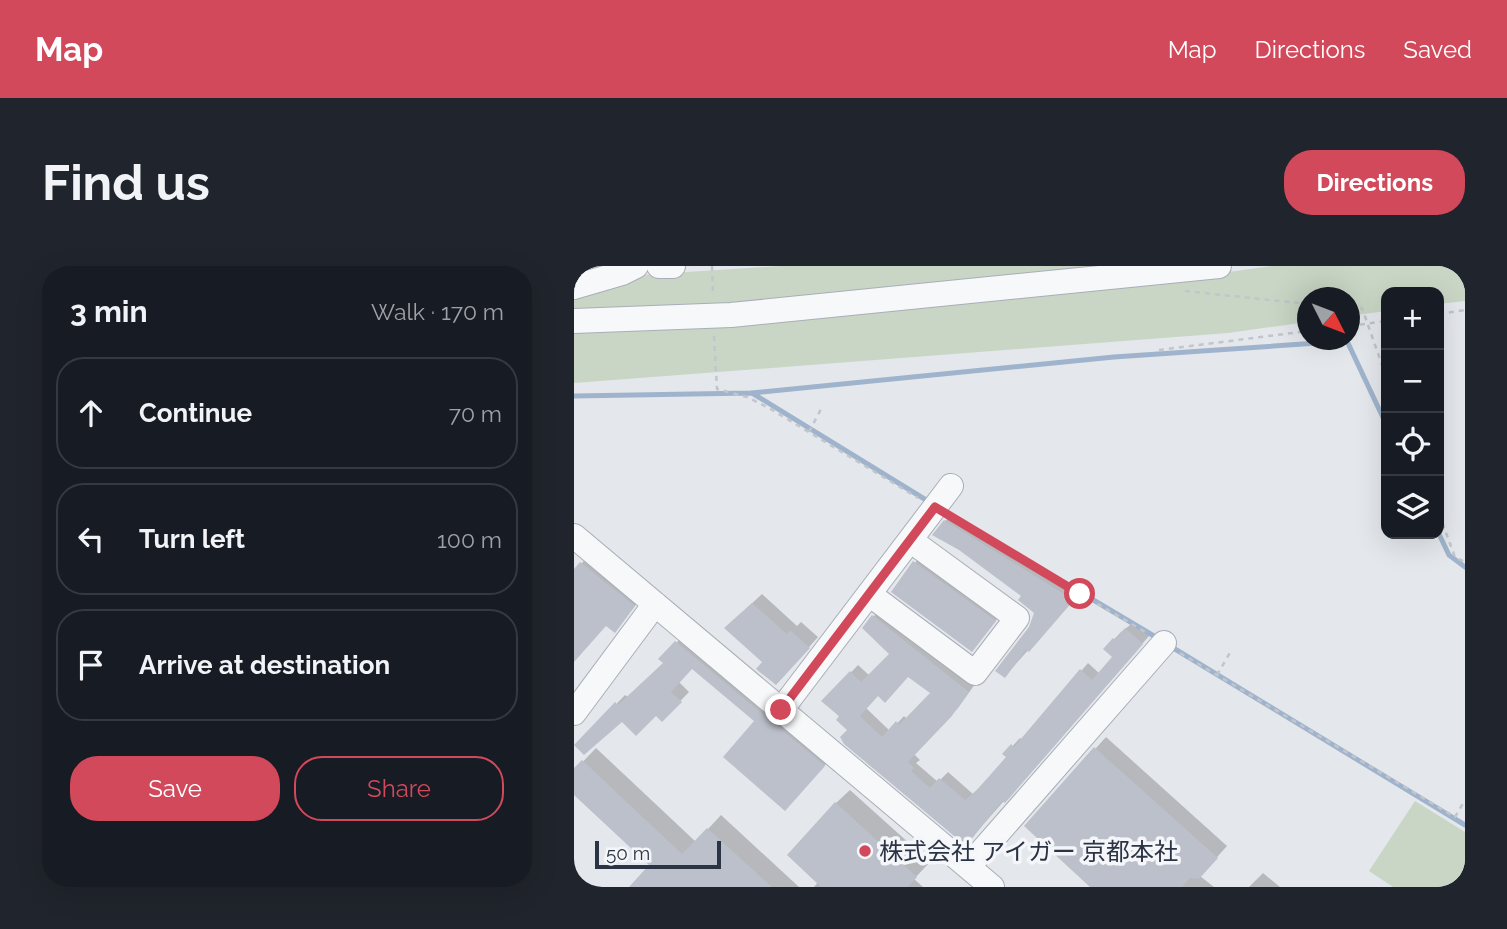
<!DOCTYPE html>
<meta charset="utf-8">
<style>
body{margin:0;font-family:Raleway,"Noto Sans JP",sans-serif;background:#20242c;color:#f1f3f6}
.controls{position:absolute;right:21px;top:21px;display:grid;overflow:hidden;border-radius:14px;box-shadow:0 7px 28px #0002}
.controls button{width:63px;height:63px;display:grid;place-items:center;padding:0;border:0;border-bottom:2px solid #363941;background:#171b24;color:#f1f3f6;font:35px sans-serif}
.compass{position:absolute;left:723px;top:21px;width:63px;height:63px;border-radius:50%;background:#171b24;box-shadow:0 7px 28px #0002;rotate:132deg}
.scale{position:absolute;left:21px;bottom:18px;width:126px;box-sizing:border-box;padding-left:7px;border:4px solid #2b3445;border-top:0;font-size:19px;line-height:24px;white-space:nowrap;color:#2b3445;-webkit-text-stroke:5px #f4f6f9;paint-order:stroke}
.stop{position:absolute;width:21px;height:21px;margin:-16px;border:5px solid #d1495b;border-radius:50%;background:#fff}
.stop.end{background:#d1495b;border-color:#fff;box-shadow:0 2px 7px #0008}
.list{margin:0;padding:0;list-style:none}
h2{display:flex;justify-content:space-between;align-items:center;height:91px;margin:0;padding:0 28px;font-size:30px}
h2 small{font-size:23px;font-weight:400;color:#9ea1a6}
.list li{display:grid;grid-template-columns:46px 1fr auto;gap:21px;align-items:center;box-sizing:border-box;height:112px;margin:0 14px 14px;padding:0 14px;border:2px solid #363941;border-radius:28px}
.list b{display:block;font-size:26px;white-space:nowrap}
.list em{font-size:23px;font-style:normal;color:#9ea1a6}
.actions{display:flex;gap:14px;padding:21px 28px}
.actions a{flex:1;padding:16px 0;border:2px solid #d1495b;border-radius:28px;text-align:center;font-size:24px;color:#d1495b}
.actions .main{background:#d1495b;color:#fff}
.icon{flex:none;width:38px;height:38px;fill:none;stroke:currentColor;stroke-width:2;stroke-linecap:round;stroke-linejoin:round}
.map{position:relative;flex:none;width:891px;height:621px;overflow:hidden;border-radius:28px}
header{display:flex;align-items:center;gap:42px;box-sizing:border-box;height:98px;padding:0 35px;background:#d1495b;color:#fff}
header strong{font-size:33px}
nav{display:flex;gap:38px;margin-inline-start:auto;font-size:24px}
.intro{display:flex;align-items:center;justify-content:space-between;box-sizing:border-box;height:168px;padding:0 42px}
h1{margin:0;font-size:49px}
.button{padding:18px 32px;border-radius:28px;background:#d1495b;color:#fff;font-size:24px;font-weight:700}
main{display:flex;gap:42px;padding:0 42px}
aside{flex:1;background:#171b24;border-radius:28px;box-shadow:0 7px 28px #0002}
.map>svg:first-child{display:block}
.green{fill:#c9d6c5}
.shadow{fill:#0003;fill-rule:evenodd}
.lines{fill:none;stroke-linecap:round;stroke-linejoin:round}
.stream{stroke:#9fb4cc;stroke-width:5}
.building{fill:#bbc0ca;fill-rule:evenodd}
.minor-casing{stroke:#a9aeb7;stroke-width:26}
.path{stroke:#c2c5cb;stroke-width:2.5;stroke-dasharray:5 5;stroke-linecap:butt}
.minor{stroke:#f7f8fa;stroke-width:24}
.route{stroke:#d1495b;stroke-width:9}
.poi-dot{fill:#d1495b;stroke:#f4f6f9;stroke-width:2.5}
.labels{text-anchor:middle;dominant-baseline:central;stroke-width:7;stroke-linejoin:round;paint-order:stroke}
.poi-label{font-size:24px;fill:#2b3445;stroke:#f4f6f9;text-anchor:start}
</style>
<header>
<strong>Map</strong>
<nav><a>Map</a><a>Directions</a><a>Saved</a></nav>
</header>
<div class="intro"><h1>Find us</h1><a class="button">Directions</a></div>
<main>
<aside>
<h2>3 min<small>Walk · 170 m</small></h2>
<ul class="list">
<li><svg class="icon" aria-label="ahead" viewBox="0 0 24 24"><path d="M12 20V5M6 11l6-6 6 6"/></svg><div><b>Continue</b></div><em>70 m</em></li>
<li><svg class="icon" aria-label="left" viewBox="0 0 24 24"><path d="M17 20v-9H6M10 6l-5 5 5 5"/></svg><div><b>Turn left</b></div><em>100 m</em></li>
<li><svg class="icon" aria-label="arrive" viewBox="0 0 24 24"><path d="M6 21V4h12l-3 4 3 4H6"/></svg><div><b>Arrive at destination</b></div></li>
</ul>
<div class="actions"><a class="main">Save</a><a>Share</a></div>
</aside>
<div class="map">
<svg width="891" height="621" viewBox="0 0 891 621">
<rect width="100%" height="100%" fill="#e4e7ec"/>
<path class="green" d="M206,0H571L299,33L0,45V4L66,9Z
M698,0H891V35L865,38V26H812V45L776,50V32H734L733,56L654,67L0,117V66L546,21Z
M841,535L891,566V621H819L795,605Z"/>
<path class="shadow" d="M378,248L506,326L431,410L463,346L450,329L371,255Z
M17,287L69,330L41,364L32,358L0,395V306Z
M348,288L428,347L398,384L319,325Z
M188,328L223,360L227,356L244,371L212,407L191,396L161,353Z
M306,343L401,418L384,442L340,488L346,494L342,497L364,516L374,506L399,528L434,491L431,488L446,472L448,474L514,397L526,408L541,391L531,383L547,366L560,356L575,370L392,578L250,435L284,399L296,410L317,388L290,362ZM335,409L358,426L333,453L330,450L316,465L292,442L304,428Z
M112,367L259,490L220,534L182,455L118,401L105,416L115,426L88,454L82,448L49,454L3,479L51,429L54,431L91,397L87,393Z
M532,471L653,580L626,610L640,621H521L452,560Z
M22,482L122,576L147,549L225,621H57L77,599L0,527V505Z
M276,524L356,596L340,613L349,621H240L244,616L262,537Z
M689,607L706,621H675Z"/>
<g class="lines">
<path class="stream" d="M178,127L357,237
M0,130L178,127L540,91L773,75L812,158
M368,244L585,373
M865,268L875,289L891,301
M596,380L891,559"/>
</g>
<path class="building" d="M370,254L500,334L455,386L452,384L431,412L421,405L455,361L460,347L444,334L447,330L385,284L358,269Z
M339,295L422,355L398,386L317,326Z
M6,296L61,340L41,367L32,360L0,396V303Z
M178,337L213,368L216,364L236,382L202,419L182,403L188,396L150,362Z
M298,349L395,426L377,451L334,496L340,502L337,505L356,522L365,512L391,534L403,524L432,491L428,488L437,478L440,481L506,403L518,414L538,391L529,383L539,372L541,374L551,362L569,378L431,537L428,535L392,580L270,478L266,471L273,464L262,454L265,450L247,435L276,405L287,416L315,388L288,362ZM334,411L356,427L325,459L322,455L308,471L286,450L304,430L311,437Z
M101,375L251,500L211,545L149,491L180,455L118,403L97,426L108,436L88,456L82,450L62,470L48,456L10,489L0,479L41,436L44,439L89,397L84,393Z
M520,481L644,592L625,613L616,612L608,621H516L450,560Z
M8,494L108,588L133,562L198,621H55L75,599L0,529V502Z
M261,536L343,611L334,621H247L213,589Z"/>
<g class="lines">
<g class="minor-casing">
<path id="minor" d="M85,0H99
M0,21L48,7L62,0
M0,55L157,49L645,0
M0,270L418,621
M295,328L401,407L443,352L336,274
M207,444L377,220
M0,447L81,338
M394,601L590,377"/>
</g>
<path class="path" d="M138,0L139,28
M611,25L734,38
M776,43L788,42L812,110
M865,48L891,44
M776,60L812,55
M140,70L143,123L173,131L195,142L344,232
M585,84L734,65
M235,166L247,143
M865,248L881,291L891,296
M377,251L573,367
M606,387L881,551L891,534
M643,409L657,385"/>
<use href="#minor" class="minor"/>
</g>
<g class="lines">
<path class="route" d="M207,444L361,241L506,328"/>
</g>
<circle class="poi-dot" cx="291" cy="585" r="7"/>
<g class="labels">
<g class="poi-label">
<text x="305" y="585">株式会社 アイガー 京都本社</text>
</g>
</g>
</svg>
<div class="controls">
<button>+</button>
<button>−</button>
<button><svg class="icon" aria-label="locate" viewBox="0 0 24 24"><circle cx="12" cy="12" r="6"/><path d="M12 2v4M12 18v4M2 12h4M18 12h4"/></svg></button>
<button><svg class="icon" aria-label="layers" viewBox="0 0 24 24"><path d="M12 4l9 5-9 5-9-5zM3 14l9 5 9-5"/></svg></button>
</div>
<svg class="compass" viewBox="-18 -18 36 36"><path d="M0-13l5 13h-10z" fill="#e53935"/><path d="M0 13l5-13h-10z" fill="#9ea1a6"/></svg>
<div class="scale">50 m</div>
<div class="stop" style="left:506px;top:328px"></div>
<div class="stop end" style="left:207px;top:444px"></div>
</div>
</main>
